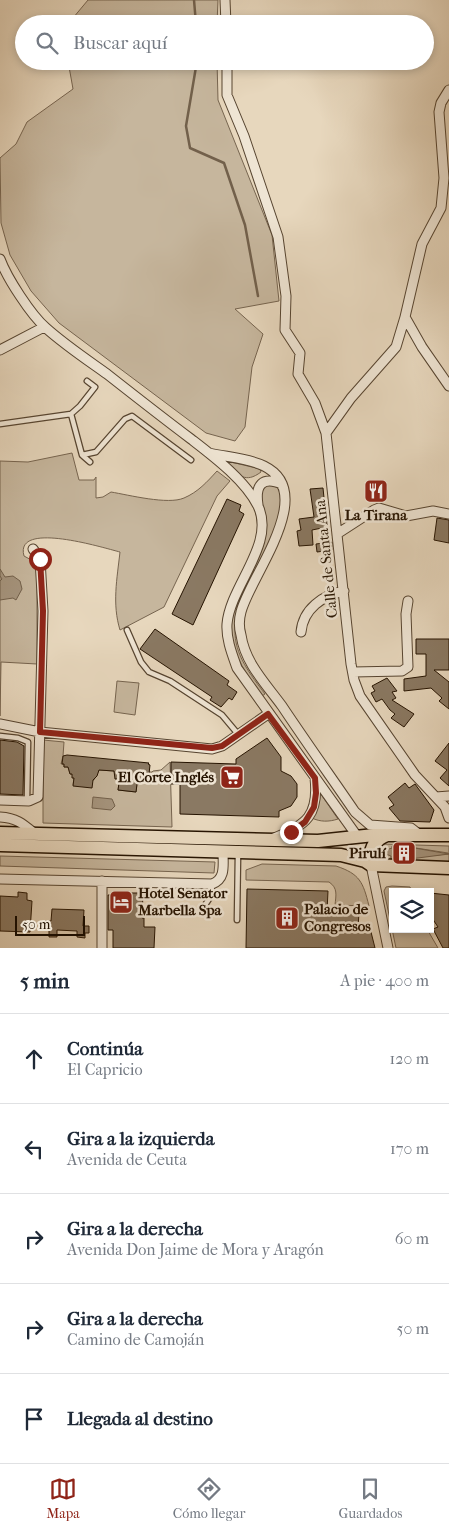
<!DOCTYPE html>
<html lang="es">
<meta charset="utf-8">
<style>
body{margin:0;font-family:"IM FELL French Canon",serif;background:#f2f2f3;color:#1f2937}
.controls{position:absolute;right:15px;bottom:15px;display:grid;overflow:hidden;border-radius:0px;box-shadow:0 2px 8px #0003}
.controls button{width:45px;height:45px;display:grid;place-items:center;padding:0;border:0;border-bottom:1px solid #e0e1e3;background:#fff;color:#1f2937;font:25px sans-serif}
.scale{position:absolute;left:15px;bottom:12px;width:70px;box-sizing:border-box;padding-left:5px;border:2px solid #251301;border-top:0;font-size:14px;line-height:18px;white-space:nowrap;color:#251301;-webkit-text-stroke:4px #efe5d4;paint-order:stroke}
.stop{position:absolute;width:15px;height:15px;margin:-11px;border:4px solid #8f2418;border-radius:50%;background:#fff}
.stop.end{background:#8f2418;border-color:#fff;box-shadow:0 1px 5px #0008}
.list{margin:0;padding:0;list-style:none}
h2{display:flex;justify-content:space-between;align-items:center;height:65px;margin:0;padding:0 20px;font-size:21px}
h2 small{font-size:16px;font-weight:400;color:#747a83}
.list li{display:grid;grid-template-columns:32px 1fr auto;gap:15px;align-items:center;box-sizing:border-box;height:90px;padding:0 20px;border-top:1px solid #e0e1e3}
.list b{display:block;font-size:19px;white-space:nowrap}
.list p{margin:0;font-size:16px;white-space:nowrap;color:#747a83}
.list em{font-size:16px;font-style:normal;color:#747a83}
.icon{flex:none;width:28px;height:28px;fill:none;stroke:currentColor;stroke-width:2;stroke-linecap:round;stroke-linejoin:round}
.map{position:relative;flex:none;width:449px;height:948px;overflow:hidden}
.search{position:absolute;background:#fff;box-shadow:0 2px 8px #0003;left:15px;right:15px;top:15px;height:55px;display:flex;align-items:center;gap:12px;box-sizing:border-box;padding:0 18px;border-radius:28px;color:#747a83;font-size:19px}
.sheet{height:515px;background:#fff}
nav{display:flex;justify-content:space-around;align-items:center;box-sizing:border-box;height:70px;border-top:1px solid #e0e1e3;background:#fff;font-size:14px;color:#747a83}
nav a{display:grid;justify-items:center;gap:2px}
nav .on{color:#8f2418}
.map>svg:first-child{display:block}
.green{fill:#c6b69d;stroke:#76644f;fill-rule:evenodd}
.water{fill:#a5947d;stroke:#72604b}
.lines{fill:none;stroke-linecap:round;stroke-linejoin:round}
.stream{stroke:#72604b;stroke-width:2.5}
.building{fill:#8a7963;stroke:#251301}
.service-casing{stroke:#564430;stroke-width:7}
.minor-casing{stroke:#564430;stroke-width:11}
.primary-casing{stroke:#251301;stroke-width:15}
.service{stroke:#efe5d4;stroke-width:4.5}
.minor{stroke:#efe5d4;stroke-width:9}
.primary{stroke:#e7d7bd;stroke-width:12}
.route{stroke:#8f2418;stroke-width:6}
.labels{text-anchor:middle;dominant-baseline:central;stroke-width:5;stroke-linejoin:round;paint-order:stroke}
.poi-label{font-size:15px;font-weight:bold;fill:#251301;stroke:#efe5d4;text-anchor:end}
.street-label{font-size:15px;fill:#251301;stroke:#efe5d4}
</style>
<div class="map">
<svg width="449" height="948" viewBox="0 0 449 948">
<rect width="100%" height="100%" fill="#e7d7bd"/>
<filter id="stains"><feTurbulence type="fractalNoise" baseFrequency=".004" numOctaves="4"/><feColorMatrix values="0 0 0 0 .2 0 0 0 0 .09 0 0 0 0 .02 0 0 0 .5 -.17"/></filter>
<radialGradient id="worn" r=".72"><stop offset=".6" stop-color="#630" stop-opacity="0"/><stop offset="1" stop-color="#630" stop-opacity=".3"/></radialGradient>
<path class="green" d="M88,0H218L217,24H68Z
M68,61H217L218,100L272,235L279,301L235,309L263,334L252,367L245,427L235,441L206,433L59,323L31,291L10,255L1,223L0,158L16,144L27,122L73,89Z
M72,453L79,480H94L96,477V498L103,497L111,492C129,495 168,505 184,498C198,492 207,482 217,471L230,481L217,496L164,607L120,630C112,604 117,579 120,552C104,548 14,520 24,556L35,562L37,567V664L1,662L0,716V461L28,462Z
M227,461L260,469L261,472C245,484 239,475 226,464L224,462Z
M267,485C271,485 275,485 278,489C294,511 245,590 237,614C236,619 236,625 235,629C234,655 251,675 265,694L262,696C238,663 220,636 239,594C247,579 258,563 263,546C267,534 267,521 264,509C262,502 260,497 261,490Z
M117,681L139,683L135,715L114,712Z
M43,740L64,742L63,756L61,764H64V767H68L70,774H72L74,778L73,785L94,780L99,770L114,771L117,782L119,783L118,790L136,792L137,784H139L142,777H144V773L149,774V772H152L153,771L161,770L170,762L172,827L43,823Z
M320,793L338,819C329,822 320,822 312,818L318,804Z
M383,844L449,846V862L385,860L379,857L377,853ZM403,846L448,853V854L391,859L392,848Z
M0,856L215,862L214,873L0,866Z
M262,864L336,866C360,874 363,882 369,906L335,905C336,895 338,888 329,882L246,880V870Z
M392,886L410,887L412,892H393V929H427L438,948H396L384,891L386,887Z"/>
<path class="water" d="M0,569L5,577L13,576L20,581L22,589L16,600L13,598L0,600V581L2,579L0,576Z
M93,797L112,799L115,806L111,810L92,808Z
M392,846H403L449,854L402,860L391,859V856L380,852L392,848Z"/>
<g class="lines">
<path class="stream" d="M194,0L196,24
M197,61L186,126L190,148L224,163L245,225L258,296"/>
</g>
<path class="building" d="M323,488L327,527L312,530L313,545L299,546L297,531L301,530L299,519L314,517L310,489Z
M227,499L241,505L239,511L244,514L193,625L172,614Z
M437,518L449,520V543L434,540Z
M332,542V550L317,552L316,544Z
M155,629L229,681L227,685L237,692L232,700L229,698L221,707L210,700L212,697L140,649Z
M416,639H449V670H434L449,682V709L439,701L442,698L431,688L404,691V679L426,676V654H416Z
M387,678L397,691L392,692L396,698L392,700L414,714L404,727L391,718L395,714L390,710L382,699L376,702L371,693L375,691L372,686Z
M267,738L281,757V771L291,776L297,784V797L291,806L279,811V817L180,814V784H171V762L236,764V759Z
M0,740L17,742L24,746L23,795L0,794Z
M449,743V786L440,778L447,770L435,761Z
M67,755L149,763L148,764L150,765L149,774L144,773V778L142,777L139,784H137L136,792L118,790L119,783L117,782V779H115L114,771L99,770L97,776L93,780L92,788L73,786L74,778H72V774H70L68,767H64V764H62L63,756Z
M405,783L409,788L415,784L434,810L430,822L400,821L389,808L394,805L388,797Z
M247,889L328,891L327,911L359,913L358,928H370L375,948H246Z
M18,892L27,893V900L32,901L30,932L0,931V896L18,897Z
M115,893H143L142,918H144V927H155L154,948H113V930H108V895H116Z
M430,893L449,895V948H443L433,929L438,927L430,915Z
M52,909L84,910L83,926H89V933H85V938L77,937V931L57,930V937H49V930H45V921H51Z"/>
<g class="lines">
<g class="service-casing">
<path id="service" d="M71,414L80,406L95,387L87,381
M0,424L71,414L82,455L90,462
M82,455L96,452L125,419L132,416L191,460
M127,630L141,662L149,672L170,681L222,715L238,734
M0,736L18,738L28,742L27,801
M203,908L211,896L212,884
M237,920L238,854"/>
</g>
<g class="minor-casing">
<path id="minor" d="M225,0L226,24
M227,61V95L244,136L278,237L286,296L285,330L300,353L298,374L315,403L326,433
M449,90L441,103L439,112L444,178L441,208L422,244L405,317L422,347L449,386
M0,259C7,278 31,315 46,328C65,345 86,359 107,374C135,396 163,418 191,439C213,456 245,480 258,506C276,544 230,586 227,624C226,639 232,654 237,668L357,836
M405,317L396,347L351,398L326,433L351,664L354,680L360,696L415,775L445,807L449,818
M0,350L44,327
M209,453C226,457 248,458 264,466C319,493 250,576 241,612C239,619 239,628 241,635C245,663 266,684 282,706C306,742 331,777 355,812L370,825L411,828L420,835
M258,505C255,485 262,476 282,484
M337,534L374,510L379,508L406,516L433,511L449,514
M301,632C303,609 323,595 344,591
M353,672L402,671L408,667L406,614L408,601
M0,724L40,732L212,749L222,746L268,714
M436,797L449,796
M0,800L29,801L38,797L43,611L40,559L33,549
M0,817C16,818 22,823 34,833
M274,838C307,825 319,815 315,778
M371,865L388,948
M0,879L212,884C226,879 223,865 223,852
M102,948V881"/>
</g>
<g class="primary-casing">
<path id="primary" d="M0,833L318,841L374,835H449
M0,845L341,855L365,861L371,865L449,868
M371,865C369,851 373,840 387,835"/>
</g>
<use href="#service" class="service"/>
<use href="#minor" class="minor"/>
<use href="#primary" class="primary"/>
</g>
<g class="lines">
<path class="route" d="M40,559L43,611L40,732L212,748L222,746L268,714L315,778L316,793L314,807L305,822L291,832"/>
</g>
<defs>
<g id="restaurant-square" transform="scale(1.25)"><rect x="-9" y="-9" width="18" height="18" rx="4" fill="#8f2418" stroke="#efe5d4"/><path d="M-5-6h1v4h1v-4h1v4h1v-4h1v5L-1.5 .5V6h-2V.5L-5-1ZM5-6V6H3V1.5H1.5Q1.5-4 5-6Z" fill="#fff"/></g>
<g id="supermarket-square" transform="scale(1.25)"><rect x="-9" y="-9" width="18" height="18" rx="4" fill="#8f2418" stroke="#efe5d4"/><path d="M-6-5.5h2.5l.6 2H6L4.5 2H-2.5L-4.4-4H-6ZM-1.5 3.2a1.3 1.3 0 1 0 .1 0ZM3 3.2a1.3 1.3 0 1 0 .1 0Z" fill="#fff"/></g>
<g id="building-square" transform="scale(1.25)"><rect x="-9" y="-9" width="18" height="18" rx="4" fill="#8f2418" stroke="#efe5d4"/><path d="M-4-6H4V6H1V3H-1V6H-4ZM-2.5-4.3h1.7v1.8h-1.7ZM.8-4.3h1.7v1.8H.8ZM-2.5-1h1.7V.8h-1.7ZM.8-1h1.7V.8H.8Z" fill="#fff"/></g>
<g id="hotel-square" transform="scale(1.25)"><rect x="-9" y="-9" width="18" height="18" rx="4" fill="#8f2418" stroke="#efe5d4"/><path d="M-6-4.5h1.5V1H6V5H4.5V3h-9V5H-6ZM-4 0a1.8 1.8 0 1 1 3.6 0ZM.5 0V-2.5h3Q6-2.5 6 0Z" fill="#fff"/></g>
</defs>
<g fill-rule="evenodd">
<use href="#restaurant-square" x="376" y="491"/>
<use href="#supermarket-square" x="232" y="777"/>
<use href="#building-square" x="404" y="853"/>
<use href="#hotel-square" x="121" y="902"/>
<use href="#building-square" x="287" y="918"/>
</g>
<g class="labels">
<g class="poi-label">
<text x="376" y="515" text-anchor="middle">La Tirana</text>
<text x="214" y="777">El Corte Inglés</text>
<text x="386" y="853">Pirulí</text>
<text x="138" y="893" text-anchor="start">Hotel Senator<tspan x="138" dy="17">Marbella Spa</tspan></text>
<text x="304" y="909" text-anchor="start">Palacio de<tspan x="304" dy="17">Congresos</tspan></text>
</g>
<g class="street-label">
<text transform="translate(326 559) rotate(-96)">Calle de Santa Ana</text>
</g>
</g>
<rect width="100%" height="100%" filter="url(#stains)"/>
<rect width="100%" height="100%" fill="url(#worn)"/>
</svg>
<div class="controls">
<button><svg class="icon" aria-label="layers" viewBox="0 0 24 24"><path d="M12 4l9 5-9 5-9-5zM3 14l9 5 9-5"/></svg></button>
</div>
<div class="scale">50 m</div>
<div class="stop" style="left:40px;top:559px"></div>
<div class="stop end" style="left:291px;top:832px"></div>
<div class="search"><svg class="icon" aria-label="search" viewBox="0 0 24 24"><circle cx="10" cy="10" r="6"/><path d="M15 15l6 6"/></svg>Buscar aquí</div>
</div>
<section class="sheet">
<h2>5 min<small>A pie · 400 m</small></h2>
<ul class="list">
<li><svg class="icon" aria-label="ahead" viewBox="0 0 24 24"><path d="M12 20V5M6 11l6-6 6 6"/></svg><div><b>Continúa</b><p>El Capricio</p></div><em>120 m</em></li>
<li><svg class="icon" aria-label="left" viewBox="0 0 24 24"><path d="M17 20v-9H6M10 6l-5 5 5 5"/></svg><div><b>Gira a la izquierda</b><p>Avenida de Ceuta</p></div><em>170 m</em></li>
<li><svg class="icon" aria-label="right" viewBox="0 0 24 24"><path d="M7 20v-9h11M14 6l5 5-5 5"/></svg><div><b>Gira a la derecha</b><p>Avenida Don Jaime de Mora y Aragón</p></div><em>60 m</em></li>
<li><svg class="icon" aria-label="right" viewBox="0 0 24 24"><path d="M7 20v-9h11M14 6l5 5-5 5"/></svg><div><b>Gira a la derecha</b><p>Camino de Camoján</p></div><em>50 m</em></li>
<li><svg class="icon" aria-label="arrive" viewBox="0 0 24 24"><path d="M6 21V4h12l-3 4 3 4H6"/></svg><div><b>Llegada al destino</b></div></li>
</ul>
</section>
<nav>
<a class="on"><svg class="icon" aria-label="map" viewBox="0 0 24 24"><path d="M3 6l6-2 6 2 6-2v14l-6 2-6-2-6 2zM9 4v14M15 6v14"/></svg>Mapa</a>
<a><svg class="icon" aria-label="directions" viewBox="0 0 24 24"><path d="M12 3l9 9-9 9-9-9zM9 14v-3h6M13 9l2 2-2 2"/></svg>Cómo llegar</a>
<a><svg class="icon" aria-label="saved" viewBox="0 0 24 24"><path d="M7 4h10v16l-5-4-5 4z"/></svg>Guardados</a>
</nav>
